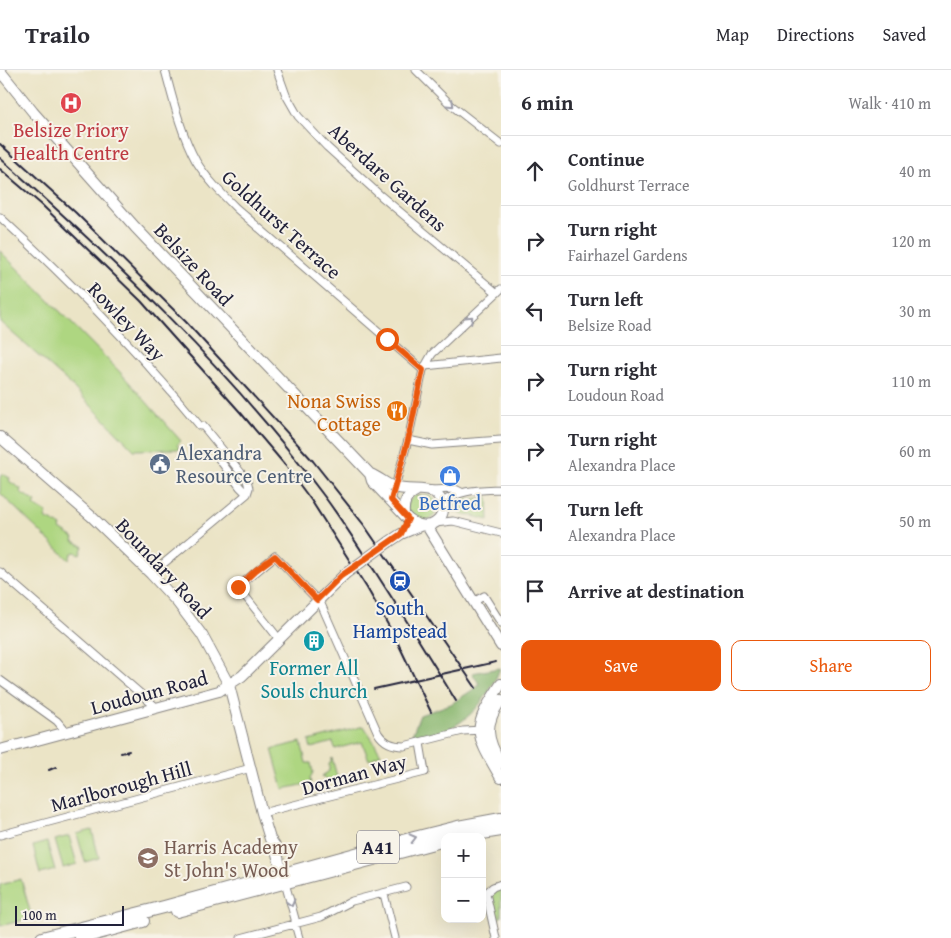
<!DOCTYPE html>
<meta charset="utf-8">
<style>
body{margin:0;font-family:"Gentium Book Plus",serif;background:#f7f7f7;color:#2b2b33}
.controls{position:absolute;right:15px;bottom:15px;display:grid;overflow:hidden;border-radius:10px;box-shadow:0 5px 20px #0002}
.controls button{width:45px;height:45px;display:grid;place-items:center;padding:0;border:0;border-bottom:1px solid #e1e1e2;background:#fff;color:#2b2b33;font:25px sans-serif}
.scale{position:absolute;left:15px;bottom:12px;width:109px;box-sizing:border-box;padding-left:5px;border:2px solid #22223b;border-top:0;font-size:14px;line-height:18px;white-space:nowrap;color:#22223b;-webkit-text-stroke:4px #f7f3e8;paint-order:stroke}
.stop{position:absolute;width:15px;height:15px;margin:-11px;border:4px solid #ea580c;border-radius:50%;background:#fff}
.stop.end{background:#ea580c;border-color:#fff;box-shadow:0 1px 5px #0008}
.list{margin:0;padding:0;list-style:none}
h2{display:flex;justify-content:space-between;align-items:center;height:65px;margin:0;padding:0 20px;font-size:21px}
h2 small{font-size:16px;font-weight:400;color:#7c7c81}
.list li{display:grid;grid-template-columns:32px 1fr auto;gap:15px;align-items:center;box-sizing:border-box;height:70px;padding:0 20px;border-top:1px solid #e1e1e2}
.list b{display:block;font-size:19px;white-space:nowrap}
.list p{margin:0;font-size:16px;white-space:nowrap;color:#7c7c81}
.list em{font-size:16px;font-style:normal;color:#7c7c81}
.actions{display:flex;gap:10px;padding:15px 20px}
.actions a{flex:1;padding:11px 0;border:1px solid #ea580c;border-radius:10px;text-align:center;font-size:18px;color:#ea580c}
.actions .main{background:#ea580c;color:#fff}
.icon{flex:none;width:28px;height:28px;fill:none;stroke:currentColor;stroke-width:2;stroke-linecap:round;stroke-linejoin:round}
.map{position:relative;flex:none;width:501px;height:868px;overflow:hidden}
header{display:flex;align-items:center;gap:30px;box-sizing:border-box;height:70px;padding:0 25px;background:#fff;border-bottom:1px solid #e1e1e2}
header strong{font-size:24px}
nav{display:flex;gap:28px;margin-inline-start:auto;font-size:18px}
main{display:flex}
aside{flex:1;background:#fff}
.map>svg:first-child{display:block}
.green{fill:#aed681;stroke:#687c5e}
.forest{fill:#8ab76f;stroke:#566c55}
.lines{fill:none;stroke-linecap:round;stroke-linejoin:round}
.street-casing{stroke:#868380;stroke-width:9}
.secondary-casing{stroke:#868380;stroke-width:12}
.highway-casing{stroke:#868380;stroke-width:14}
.street{stroke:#fff;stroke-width:7}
.secondary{stroke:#fff;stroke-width:10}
.highway{stroke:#fff;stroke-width:12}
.rail{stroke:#22223b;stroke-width:2}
.secondary-bridge-casing{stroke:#868380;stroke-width:12;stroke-linecap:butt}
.secondary-bridge{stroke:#fff;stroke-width:10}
.oneway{stroke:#9c9ca7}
.route{stroke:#ea580c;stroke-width:6}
.labels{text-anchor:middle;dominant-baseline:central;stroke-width:4;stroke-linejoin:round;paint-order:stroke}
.shield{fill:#f7f3e8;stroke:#62616f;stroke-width:1}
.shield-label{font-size:19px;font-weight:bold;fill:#22223b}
.health-label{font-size:20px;fill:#be3a42;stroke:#f7f3e8}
.street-label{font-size:20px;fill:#22223b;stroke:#f7f3e8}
.food-label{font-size:20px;fill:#c56008;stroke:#f7f3e8;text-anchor:end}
.service-label{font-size:20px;fill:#4e5e75;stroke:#f7f3e8;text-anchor:start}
.shop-label{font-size:20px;fill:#366cbe;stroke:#f7f3e8}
.transit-label{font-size:20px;fill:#164399;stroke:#f7f3e8}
.culture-label{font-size:20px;fill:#0d838f;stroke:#f7f3e8}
.education-label{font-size:20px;fill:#785e54;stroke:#f7f3e8;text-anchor:start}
</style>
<header>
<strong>Trailo</strong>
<nav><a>Map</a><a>Directions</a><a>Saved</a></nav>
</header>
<main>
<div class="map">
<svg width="501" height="868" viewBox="0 0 501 868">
<rect width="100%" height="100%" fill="#f7f3e8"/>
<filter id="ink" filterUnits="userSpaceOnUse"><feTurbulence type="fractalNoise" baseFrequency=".02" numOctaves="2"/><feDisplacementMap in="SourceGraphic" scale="10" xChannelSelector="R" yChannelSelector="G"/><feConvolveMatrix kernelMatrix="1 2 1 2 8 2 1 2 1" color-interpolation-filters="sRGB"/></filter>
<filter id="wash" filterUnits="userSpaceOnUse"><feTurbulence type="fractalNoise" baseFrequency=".0096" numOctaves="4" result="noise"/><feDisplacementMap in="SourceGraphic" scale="20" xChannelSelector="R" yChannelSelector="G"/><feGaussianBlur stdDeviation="1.12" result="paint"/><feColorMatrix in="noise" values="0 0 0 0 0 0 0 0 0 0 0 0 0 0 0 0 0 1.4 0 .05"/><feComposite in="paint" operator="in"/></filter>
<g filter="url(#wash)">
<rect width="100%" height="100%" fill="#ebe4c6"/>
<path class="green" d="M0,181L119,301L181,371L177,375L180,379L134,380L69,313L0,252Z
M2,404L10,408L9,411L21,419L20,422L36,432L34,435L47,443L45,448L61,456L60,459L74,468L73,471L83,476L80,484L74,482L71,484L69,490L0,423V408Z
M428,425C440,431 438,443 429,451H418L407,442V433L414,426Z
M488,427L489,450L455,442L452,439L454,431Z
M364,656L381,684L369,690L362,672L335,679L333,672L311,678L309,671Z
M301,672L306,693H311L313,702L310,709L311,713L283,719L272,679Z
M332,688L338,710L325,709L322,706L329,701V695Z
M92,760L99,788L85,792L77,764Z
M69,766L77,794L63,798L55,770Z
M47,772L55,800L40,804L33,776Z
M21,809L32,848L0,856V815Z
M501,816V847L494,849L489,828L494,820Z"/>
<path class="forest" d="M500,598C487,635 454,670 412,665L420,645L451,634L480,615L472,603Z"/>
</g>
<g filter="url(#ink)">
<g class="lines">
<g class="street-casing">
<path id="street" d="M165,0C173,30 181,64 196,91C207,109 221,123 236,138L423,300
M277,0L286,25L298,46L327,77L381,126L497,223
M416,0L451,35L501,74
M0,147C71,212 139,282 200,356H203L247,410L249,418L247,424L151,504
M425,296L501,288
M408,370L432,375L501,370
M224,382L219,386V389L240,417L247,424
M430,420L455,419L461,422
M391,431L408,370L423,300L432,284L501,219
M442,433C459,419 480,420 501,419
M435,453L453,451L501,463
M0,502L157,638
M473,532L484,526L501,553
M279,569L238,517L275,486L321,534L378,663C384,673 393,676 404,676L463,661L483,660
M0,610L57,651L63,658L65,663
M262,743L425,702L420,673
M0,765L251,698
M285,813L295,849V854L299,868
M384,824L395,868
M241,868L321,847L352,831L406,817
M496,868L486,823L493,817L501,814"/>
</g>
<g class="secondary-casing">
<path id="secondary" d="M0,1L33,42L135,157L370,404L372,411L408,449C434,469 456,439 434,422C421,418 407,421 394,417C385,414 379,407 370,404
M0,367L91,446L151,504L177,532L202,565L229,615L262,743L270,769L275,776L282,803
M404,444C403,433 406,426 416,421
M427,456L501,576
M389,472L401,464L420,456
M501,614C471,659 474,662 501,708
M501,630C484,654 486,669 501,693
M0,680L219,621L242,606L345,504"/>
</g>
<g class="highway-casing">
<path id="highway" d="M457,767L501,760
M177,841L445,770
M42,868L164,837L410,769L458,757L501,749
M80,868L143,851"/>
</g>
<use href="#street" class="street"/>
<use href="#secondary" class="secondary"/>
<use href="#highway" class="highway"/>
<path class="rail" d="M0,74L76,143L186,252L313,391L364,455L476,618
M0,88C114,190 229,299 321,422C341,448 358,476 376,503C403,545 430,588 456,631
M0,99L42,135L141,231L240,342L285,395L311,430L367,518L395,567L431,642
M374,619L496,592
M121,683L129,681
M49,700L56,697"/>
<g class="secondary-bridge-casing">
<path id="secondary-bridge" d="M345,504L389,472"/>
</g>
<use href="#secondary-bridge" class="secondary-bridge"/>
</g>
<defs><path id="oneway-chevron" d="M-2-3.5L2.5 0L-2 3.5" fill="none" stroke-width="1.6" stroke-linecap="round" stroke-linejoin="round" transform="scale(1.25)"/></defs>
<g class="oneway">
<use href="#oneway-chevron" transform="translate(451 34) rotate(43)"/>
<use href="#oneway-chevron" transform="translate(470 249) rotate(-44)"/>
<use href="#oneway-chevron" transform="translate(413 768) rotate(-14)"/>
<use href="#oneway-chevron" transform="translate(291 833) rotate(74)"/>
</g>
</g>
<g class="lines" filter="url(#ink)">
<path class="route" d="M238,517L256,500L275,486L317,530L341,506L401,464L408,449L391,430L408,370L423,300L387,269"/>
</g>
<defs>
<g id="hospital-disc" transform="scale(1.125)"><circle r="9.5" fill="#e0444e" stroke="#f7f3e8"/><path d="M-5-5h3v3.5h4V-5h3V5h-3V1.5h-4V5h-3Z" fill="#fff"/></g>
<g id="restaurant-disc" transform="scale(1.125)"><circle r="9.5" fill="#e8710a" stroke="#f7f3e8"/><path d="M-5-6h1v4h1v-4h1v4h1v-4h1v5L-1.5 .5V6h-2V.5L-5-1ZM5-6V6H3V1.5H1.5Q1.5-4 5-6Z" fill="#fff"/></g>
<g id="civic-disc" transform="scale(1.125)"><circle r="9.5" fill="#5c6f8a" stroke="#f7f3e8"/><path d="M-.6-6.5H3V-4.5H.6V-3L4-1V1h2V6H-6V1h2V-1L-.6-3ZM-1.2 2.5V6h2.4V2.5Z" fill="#fff"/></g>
<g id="shop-disc" transform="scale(1.125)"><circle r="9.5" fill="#3f7fe0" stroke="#f7f3e8"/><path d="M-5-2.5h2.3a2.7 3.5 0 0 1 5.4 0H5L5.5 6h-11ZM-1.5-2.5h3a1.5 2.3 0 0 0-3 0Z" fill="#fff"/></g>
<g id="station-disc" transform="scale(1.125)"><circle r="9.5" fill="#1a4fb4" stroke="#f7f3e8"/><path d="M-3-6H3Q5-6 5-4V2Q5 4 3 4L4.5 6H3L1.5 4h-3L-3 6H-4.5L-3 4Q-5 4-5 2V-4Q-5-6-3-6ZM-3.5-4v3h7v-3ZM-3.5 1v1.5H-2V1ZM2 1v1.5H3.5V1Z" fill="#fff"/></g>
<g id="building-disc" transform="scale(1.125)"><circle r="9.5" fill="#0f9aa8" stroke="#f7f3e8"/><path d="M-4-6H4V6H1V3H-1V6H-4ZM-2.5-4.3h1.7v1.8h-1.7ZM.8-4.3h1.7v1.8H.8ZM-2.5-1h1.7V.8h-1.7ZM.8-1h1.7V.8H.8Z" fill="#fff"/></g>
<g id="school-disc" transform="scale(1.125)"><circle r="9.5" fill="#8d6e63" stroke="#f7f3e8"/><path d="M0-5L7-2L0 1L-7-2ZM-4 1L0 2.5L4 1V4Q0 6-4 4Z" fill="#fff"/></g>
</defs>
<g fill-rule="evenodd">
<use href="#hospital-disc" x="71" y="33"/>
<use href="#restaurant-disc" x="397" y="341"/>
<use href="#civic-disc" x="160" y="394"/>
<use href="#shop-disc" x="450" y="406"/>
<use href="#station-disc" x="400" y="511"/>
<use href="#building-disc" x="314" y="571"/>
<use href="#school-disc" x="148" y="788"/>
</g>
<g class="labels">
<rect class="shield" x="357" y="760.5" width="42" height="33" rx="4"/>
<g class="shield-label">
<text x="378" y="777">A41</text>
</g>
<g class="health-label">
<text x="71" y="59">Belsize Priory<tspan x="71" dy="23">Health Centre</tspan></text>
</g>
<g class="street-label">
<text transform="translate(388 107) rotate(42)">Aberdare Gardens</text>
<text transform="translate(282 154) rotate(42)">Goldhurst Terrace</text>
<text transform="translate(194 194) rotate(47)">Belsize Road</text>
<text transform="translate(127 251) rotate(46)">Rowley Way</text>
<text transform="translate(164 498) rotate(47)">Boundary Road</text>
<text transform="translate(149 622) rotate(-15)">Loudoun Road</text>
<text transform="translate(354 704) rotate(-15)">Dorman Way</text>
<text transform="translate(121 716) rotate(-15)">Marlborough Hill</text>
</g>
<g class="food-label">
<text x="381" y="330">Nona Swiss<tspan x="381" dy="23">Cottage</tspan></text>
</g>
<g class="service-label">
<text x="176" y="382">Alexandra<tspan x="176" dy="23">Resource Centre</tspan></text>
</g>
<g class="shop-label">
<text x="450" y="432">Betfred</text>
</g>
<g class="transit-label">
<text x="400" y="537">South<tspan x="400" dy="23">Hampstead</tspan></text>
</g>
<g class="culture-label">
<text x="314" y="597">Former All<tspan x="314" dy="23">Souls church</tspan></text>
</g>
<g class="education-label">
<text x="164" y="776">Harris Academy<tspan x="164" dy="23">St John's Wood</tspan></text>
</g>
</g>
</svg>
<div class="controls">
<button>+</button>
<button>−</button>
</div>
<div class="scale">100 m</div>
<div class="stop" style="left:387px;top:269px"></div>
<div class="stop end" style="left:238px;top:517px"></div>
</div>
<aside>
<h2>6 min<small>Walk · 410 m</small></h2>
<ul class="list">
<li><svg class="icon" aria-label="ahead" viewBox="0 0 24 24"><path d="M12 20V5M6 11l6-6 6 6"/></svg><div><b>Continue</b><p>Goldhurst Terrace</p></div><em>40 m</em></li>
<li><svg class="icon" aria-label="right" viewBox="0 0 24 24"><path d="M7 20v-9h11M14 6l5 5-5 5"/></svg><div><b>Turn right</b><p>Fairhazel Gardens</p></div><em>120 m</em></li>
<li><svg class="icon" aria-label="left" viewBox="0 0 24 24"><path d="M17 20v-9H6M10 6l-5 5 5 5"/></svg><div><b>Turn left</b><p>Belsize Road</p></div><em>30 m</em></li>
<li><svg class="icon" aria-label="right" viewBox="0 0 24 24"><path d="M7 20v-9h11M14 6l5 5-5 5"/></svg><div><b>Turn right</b><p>Loudoun Road</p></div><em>110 m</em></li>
<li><svg class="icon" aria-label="right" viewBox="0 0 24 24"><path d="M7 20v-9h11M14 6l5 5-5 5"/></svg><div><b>Turn right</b><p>Alexandra Place</p></div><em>60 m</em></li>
<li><svg class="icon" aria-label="left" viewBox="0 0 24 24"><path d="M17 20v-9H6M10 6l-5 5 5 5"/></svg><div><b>Turn left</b><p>Alexandra Place</p></div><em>50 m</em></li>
<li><svg class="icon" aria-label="arrive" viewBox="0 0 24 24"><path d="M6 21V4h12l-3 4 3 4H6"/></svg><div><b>Arrive at destination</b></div></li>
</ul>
<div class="actions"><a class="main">Save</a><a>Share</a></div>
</aside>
</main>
